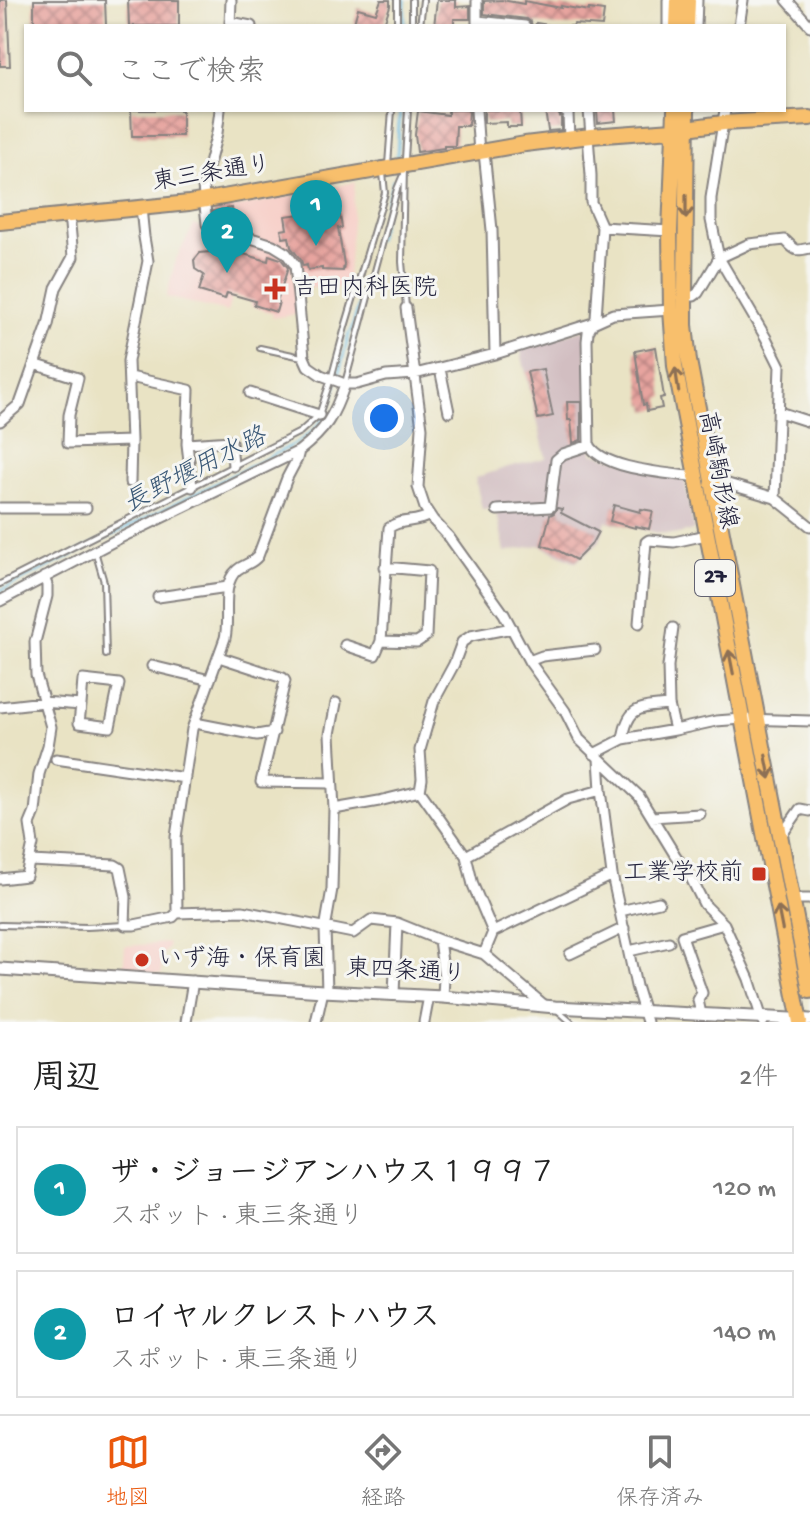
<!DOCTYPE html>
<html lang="ja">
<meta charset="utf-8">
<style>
body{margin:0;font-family:"Gochi Hand","Klee One",sans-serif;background:#f6f6f6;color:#222}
.you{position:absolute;left:384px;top:418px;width:28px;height:28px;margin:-20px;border:6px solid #fff;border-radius:50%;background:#1a73e8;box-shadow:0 0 0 12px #1a73e833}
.badge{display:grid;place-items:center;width:52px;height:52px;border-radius:50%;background:#ea580c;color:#fff;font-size:26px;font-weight:700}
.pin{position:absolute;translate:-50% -66px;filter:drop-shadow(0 2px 4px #0008)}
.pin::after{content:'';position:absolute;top:42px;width:28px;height:24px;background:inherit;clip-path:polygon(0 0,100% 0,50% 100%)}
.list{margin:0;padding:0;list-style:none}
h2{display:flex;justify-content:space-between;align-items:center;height:104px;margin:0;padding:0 32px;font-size:34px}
h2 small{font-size:26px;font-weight:400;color:#767676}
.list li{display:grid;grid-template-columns:52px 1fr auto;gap:24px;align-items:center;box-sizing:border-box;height:128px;margin:0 16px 16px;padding:0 16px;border:2px solid #e0e0e0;border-radius:0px}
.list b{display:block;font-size:30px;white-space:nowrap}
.list p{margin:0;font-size:26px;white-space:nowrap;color:#767676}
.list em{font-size:26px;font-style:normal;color:#767676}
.icon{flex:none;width:44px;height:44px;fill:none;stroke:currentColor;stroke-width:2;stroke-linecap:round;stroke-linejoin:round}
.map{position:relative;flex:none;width:810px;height:1022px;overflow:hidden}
.search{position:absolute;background:#fff;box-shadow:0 2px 6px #0004;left:24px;right:24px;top:24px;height:88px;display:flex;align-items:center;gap:20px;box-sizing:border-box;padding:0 28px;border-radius:0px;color:#767676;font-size:30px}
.sheet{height:392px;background:#fff}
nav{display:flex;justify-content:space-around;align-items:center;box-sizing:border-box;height:112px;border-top:2px solid #e0e0e0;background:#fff;font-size:22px;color:#767676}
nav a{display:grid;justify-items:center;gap:4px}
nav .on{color:#ea580c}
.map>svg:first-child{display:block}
.built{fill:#f7d0c9}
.industrial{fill:#d2bec1}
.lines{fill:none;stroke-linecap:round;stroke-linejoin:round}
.stream{stroke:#68bde5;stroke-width:3}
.building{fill:url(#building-cross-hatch)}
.service-casing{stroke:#868280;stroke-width:8}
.minor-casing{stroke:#868280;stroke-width:13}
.tertiary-casing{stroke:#868280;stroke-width:15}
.primary-casing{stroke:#868280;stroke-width:18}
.service{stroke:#fff;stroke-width:4}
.minor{stroke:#fff;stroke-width:9}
.tertiary{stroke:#fff;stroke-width:11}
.primary{stroke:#f8bf6c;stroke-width:14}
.oneway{stroke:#8d7054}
.poi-dot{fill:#c8321e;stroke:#f6f6f2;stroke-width:3}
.labels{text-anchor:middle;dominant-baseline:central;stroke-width:6;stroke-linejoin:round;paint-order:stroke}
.shield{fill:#f6f6f2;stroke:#626272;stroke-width:2}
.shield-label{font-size:22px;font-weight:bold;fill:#22223b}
.street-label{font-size:24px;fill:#22223b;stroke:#f6f6f2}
.poi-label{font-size:24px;fill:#22223b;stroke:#f6f6f2;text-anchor:start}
.water-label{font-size:26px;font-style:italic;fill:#3a5876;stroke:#f6f6f2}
</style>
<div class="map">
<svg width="810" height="1022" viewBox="0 0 810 1022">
<defs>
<pattern id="building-cross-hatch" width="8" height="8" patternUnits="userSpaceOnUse" patternTransform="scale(2)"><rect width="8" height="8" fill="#e7a49f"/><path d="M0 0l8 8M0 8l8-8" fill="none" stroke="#bb8583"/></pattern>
</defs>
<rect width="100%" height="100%" fill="#f6f6f2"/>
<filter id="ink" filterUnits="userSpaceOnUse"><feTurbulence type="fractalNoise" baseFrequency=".0125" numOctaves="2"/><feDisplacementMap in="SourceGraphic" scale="16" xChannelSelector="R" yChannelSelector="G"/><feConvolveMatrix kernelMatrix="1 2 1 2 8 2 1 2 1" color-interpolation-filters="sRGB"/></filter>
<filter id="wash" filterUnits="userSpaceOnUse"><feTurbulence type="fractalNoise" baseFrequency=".006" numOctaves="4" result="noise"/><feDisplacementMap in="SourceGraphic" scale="32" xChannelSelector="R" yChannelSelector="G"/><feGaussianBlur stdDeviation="1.8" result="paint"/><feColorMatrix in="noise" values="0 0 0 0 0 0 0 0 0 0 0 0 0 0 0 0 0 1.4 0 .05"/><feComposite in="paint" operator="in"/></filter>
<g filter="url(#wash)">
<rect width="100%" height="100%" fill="#e9e3c4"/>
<path class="built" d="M355,182L347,288H300L293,256L235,230L232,208Z
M194,225L281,252L292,265L297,314L272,318L273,313L251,306V302L232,296L227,312L166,297L176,259Z
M168,943V948L161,956L162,974L123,972L125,946Z"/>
<path class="industrial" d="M585,329L592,453L684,477L694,530L678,534L658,533L606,521L600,541L576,562L539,545L505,552L496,509H482L475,478L508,467L546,458L520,348Z"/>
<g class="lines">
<path class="stream" d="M404,26L405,0
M397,156L400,110
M377,239L393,180
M351,331L364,289
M338,377L349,334
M0,591L293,445C321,428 328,416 336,385"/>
</g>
<g id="blocks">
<path class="building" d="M0,0H7L10,66H0Z
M34,0H105L106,26H34Z
M128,0H179V26H129Z
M381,0H390V6L383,26H366L354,23L358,8L376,13Z
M437,0H456V7L470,6V19H454V26H434Z
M502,0L524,4V1L561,8V6L589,11V9L604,11L602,26L574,24L573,26H554L536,23L535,26H532L531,22L527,19L484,14V1Z
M131,110H182V136H132Z
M448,110H467L469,112L468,126H456L455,146H444V148L417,152L415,135L418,111L448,115Z
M484,110H520L521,127H507V122L484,123Z
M545,110H556L561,118V130L548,131Z
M615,110L616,121L598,123L597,111Z
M232,208L235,225L214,218L213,211Z
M339,209L342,228H338L344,264L343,271L322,270V268L308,270L307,265L303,266L301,260L291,247L289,237L283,238L281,230L287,229L285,216Z
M212,245L268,261L269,255L281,259L288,268L277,301L279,302L276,312L254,305L255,301L227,293L225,299L199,291L204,275L195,269L194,260L200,253L210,252Z
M656,347L664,397L660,398L662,408L647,411L646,404L643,405L635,351Z
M543,369L553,416L538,419L527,372Z
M567,402H581V440L573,443L571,420H568Z
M614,505L640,512L641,509L653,511L649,529L635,526V528L610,521Z
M557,508L562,509L561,513L598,532L591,545L576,560L559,551L542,545L550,515L554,513Z"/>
</g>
</g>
<g filter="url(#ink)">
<use href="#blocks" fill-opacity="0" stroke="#868280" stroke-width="2"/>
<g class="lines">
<g class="service-casing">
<path id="service" d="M397,26V0
M412,26V0
M420,26L423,0
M405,159L408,110
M388,165L392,110
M404,168L402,262L406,307
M260,348L302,357
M345,383L397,189L402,177
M95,551L104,582L106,655
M0,584L300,432L319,415L331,379L345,327L385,193L383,173
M0,925L87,927L125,925
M556,1009L571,1022"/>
</g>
<g class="minor-casing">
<path id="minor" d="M477,0V26
M787,0L810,26
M478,21L525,26
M230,22L251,26
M230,26L231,0
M668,26V0
M696,26L697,0
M739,26L743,0
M220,110L217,133L203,187L207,224L273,245L286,253L295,265L304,357L308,366L321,375L345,384H357L386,376L415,374L495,354L593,323L613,314L671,310
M476,110L479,153
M563,110L568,114L569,139
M589,110L591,136
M725,110L711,198V220L719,258L766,338L780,366L775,498
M588,136L591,175V202L602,227L596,318L588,332L587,341L589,444C602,470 668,473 696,477
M484,152L492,230L495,354
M602,227L670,231
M685,296H694L698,293L719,258L749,244L785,240C796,250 793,252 810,248
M406,308L422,428L418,487L425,508L433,520L449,537L504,614L529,661L565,711L579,739L639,796L675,855L690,876L704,904L724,924L749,979L763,1022
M34,364L78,378L69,415L68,443L131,441
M440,369L449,412
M130,377L189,390L187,444L192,487
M250,393L319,415
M779,412L810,422
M0,421L20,404L48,325L56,288L73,257L69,214
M187,444L231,441L233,466
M130,482L131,441L128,361L148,261L144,237L141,208
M712,487L728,484L775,498L810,526
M0,508H86
M497,510L550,507L556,460L563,454L590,445
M158,597L228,587
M0,601L116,540L299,451C326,430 334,416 345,384
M639,623L646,542L649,540L674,542L706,535
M381,641L417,642L426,636L429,571L385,567
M345,645L375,655L381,641L389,528C400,518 417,524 429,515
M219,657L283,678L285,681L261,782L332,783
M529,661L542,656L595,650
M152,666L210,680
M669,705L668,666L673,628
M0,707L43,702L81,705L83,680L119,684L110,727L79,723L81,705
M195,723L257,735L274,732
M623,739C628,705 640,708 669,705L675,730
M594,754L623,739L675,730L716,721L742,719L810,721
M56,759L185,778
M599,759L601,790L612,875L636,986L647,1022
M420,791L466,856L473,885L493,932L484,954
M334,809L330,734L336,703
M652,817L700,814
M781,836L800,809L810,811
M466,856L568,799L601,790
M30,861L115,865L120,868L126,897L125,925H134L173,917L177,913L243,911L353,933L371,920L397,923L439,940L484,954L544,1005
M0,879L26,876L33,844L30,824L35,812L39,774L48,746L51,727L36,675L35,642L47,596V585L44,577
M793,899H810
M620,911L659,902
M177,913L176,837L192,729L225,638C230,618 220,585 237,570C244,564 252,564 258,556L287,478L297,459L299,451
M493,932L612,875
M439,940L444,977L443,997
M629,951L669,942
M570,954L624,928
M327,991L325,929L332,889L334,809L379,801L420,791L422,779L420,750L434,701L454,664L462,642L471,636L512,628
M394,994L397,923
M701,1014L698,1000L702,993L682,936L724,924
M186,1022L193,981
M316,1022L323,991
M424,1022L429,996"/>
</g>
<g class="tertiary-casing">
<path id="tertiary" d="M0,969L323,991L443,997L555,1007L810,1020"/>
</g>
<g class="primary-casing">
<path id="primary" d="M677,26L678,0
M687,26L688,0
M675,110L670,231L671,310L675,366L800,1022
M687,110L685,296V325L689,361L810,991
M0,222L189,203L525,144L591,136L673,130L723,123L810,118"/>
</g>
<use href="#service" class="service"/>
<use href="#minor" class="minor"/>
<use href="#tertiary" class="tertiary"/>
<use href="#primary" class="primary"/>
</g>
<defs><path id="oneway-shaft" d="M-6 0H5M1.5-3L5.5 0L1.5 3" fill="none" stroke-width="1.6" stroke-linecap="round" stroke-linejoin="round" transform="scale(2)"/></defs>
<g class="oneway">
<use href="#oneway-shaft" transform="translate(686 207) rotate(90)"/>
<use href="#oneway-shaft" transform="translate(677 380) rotate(-98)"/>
<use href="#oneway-shaft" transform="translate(731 662) rotate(-101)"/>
<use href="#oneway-shaft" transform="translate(768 767) rotate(79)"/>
<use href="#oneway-shaft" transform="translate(780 918) rotate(-101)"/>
</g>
</g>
<g class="poi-dot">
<path d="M271 277h8v8h8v8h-8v8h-8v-8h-8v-8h8z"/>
<rect x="751" y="866" width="16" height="16" rx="4"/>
<circle cx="142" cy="960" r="8"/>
</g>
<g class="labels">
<rect class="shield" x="695" y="560" width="40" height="36" rx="6"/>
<g class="shield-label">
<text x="715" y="578">27</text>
</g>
<g class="street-label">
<text transform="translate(212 175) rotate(-9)">東三条通り</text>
<text transform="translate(716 470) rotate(79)">高崎駒形線</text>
<text transform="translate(406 973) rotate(3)">東四条通り</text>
</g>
<g class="poi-label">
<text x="293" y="289">吉田内科医院</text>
<text x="743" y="874" text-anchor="end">工業学校前</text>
<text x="158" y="960">いず海・保育園</text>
</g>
<g class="water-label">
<text transform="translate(196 472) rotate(-27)">長野堰用水路</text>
</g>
</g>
</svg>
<div class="you"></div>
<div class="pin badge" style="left:316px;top:246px;background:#0f9aa8">1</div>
<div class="pin badge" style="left:227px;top:273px;background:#0f9aa8">2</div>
<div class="search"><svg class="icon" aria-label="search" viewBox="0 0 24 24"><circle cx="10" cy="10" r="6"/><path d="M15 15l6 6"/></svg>ここで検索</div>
</div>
<section class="sheet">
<h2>周辺<small>2件</small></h2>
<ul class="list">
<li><span class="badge" style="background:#0f9aa8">1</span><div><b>ザ・ジョージアンハウス１９９７</b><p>スポット · 東三条通り</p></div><em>120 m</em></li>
<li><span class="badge" style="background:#0f9aa8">2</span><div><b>ロイヤルクレストハウス</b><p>スポット · 東三条通り</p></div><em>140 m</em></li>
</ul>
</section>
<nav>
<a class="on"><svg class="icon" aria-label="map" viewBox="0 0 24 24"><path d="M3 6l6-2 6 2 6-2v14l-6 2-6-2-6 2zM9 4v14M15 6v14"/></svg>地図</a>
<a><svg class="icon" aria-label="directions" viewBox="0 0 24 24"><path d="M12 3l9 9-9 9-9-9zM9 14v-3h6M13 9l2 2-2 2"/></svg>経路</a>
<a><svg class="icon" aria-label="saved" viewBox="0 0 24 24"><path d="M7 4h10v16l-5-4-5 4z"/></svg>保存済み</a>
</nav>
